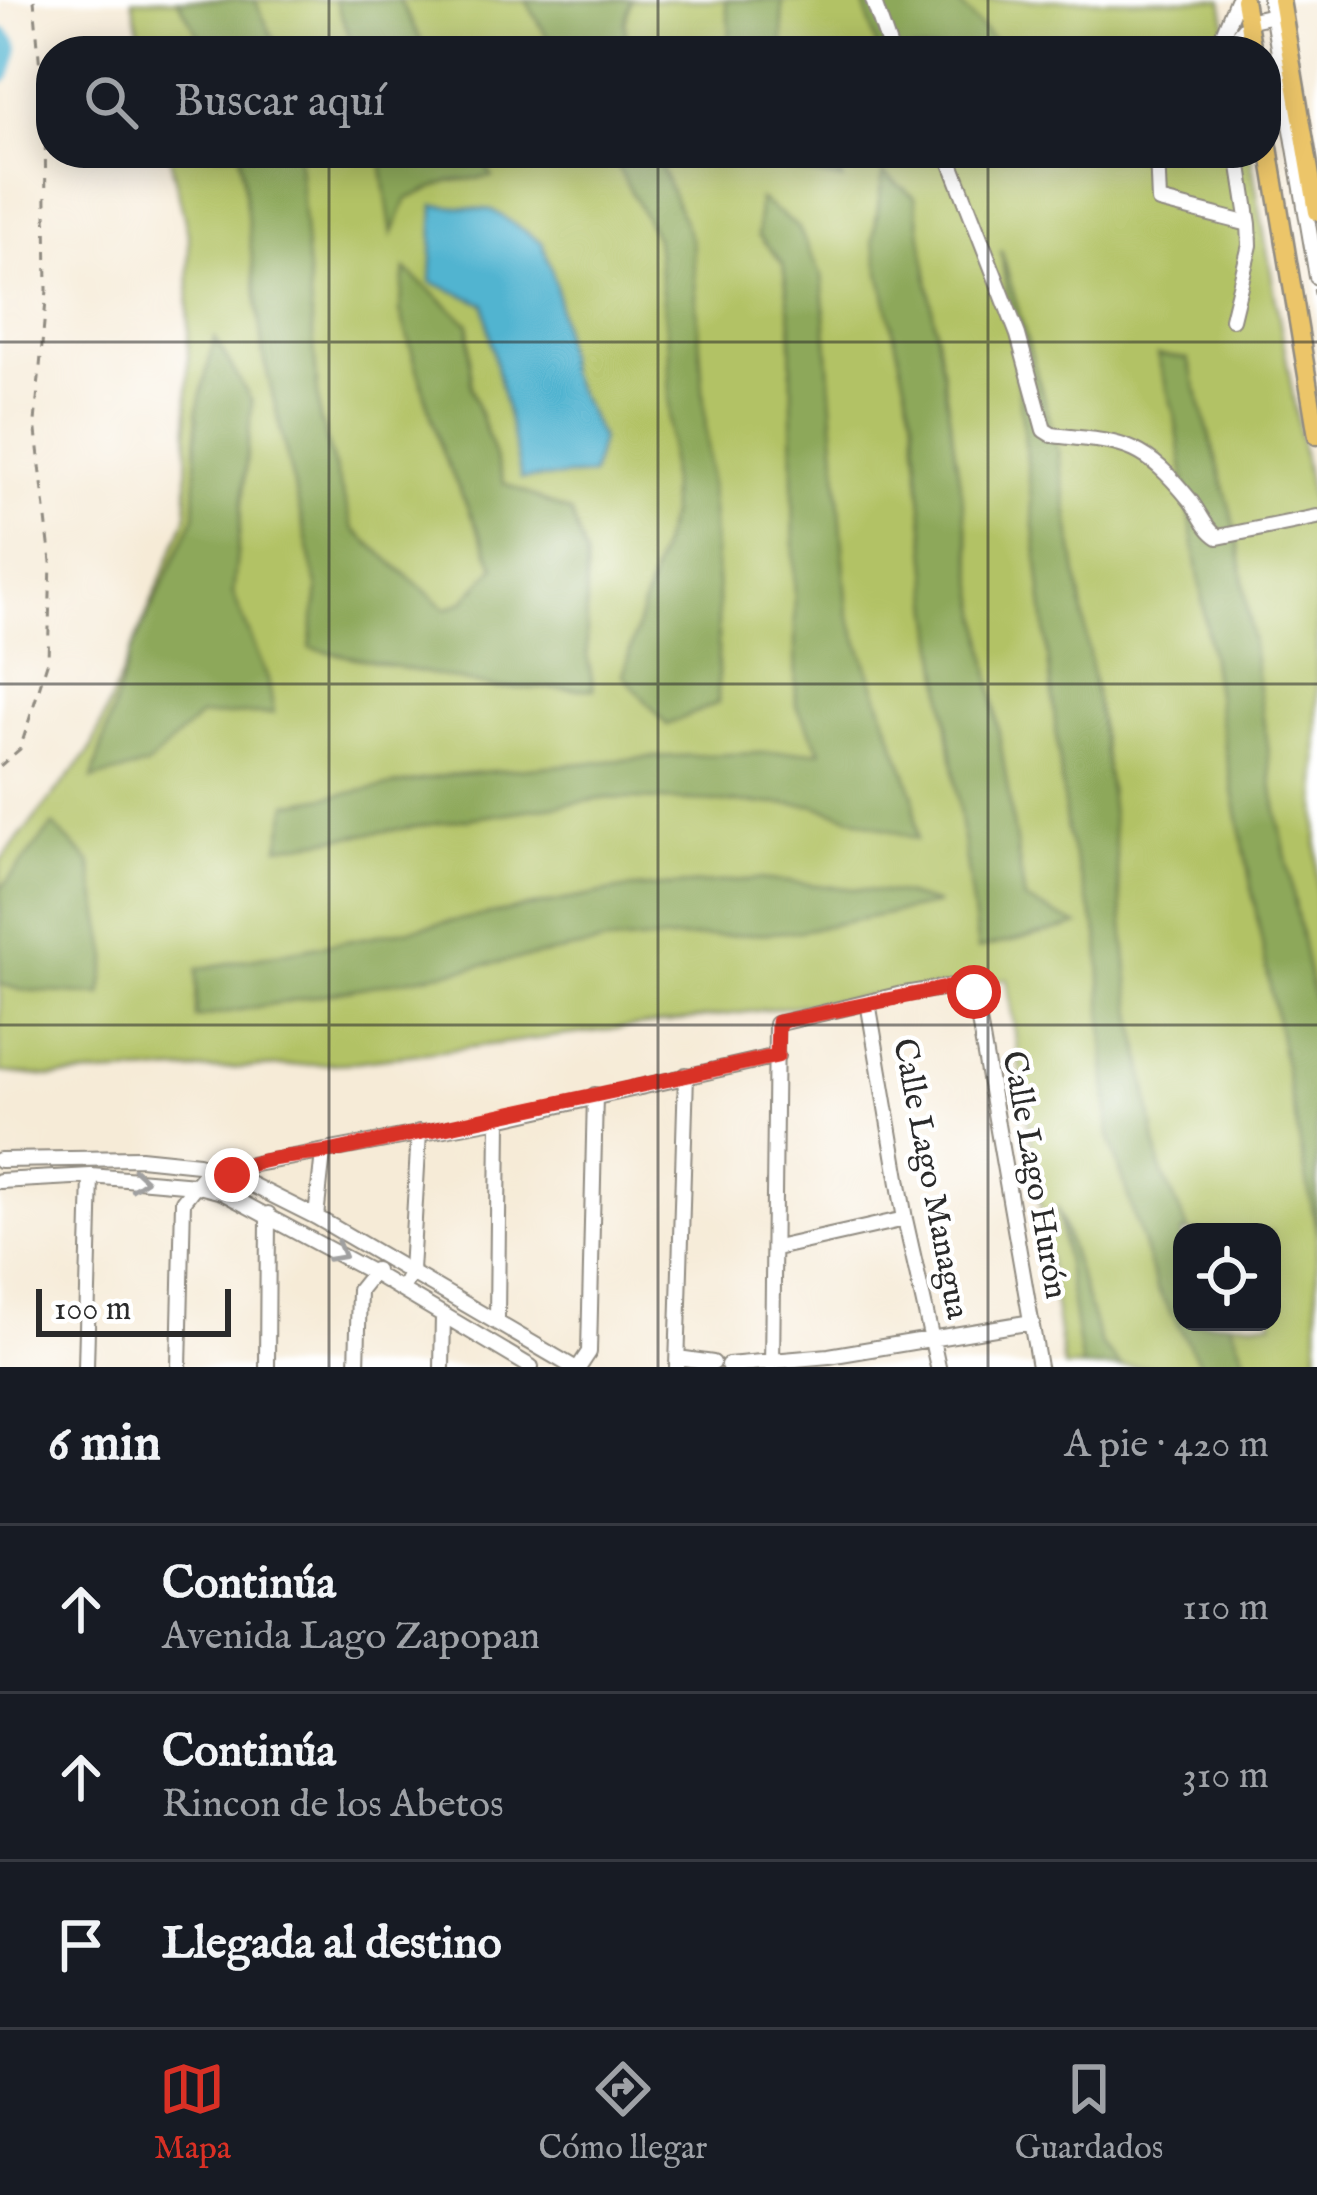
<!DOCTYPE html>
<html lang="es">
<meta charset="utf-8">
<style>
body{margin:0;font-family:"IM FELL English",serif;background:#242831;color:#f1f3f6}
.controls{position:absolute;right:36px;bottom:36px;display:grid;overflow:hidden;border-radius:24px;box-shadow:0 6px 30px #0003}
.controls button{width:108px;height:108px;display:grid;place-items:center;padding:0;border:0;border-bottom:3px solid #363941;background:#171b24;color:#f1f3f6;font:60px sans-serif}
.scale{position:absolute;left:36px;bottom:30px;width:195px;box-sizing:border-box;padding-left:12px;border:6px solid #2b2b2b;border-top:0;font-size:33px;line-height:42px;white-space:nowrap;color:#2b2b2b;-webkit-text-stroke:9px #fff;paint-order:stroke}
.stop{position:absolute;width:36px;height:36px;margin:-27px;border:9px solid #d93025;border-radius:50%;background:#fff}
.stop.end{background:#d93025;border-color:#fff;box-shadow:0 3px 12px #0008}
.list{margin:0;padding:0;list-style:none}
h2{display:flex;justify-content:space-between;align-items:center;height:156px;margin:0;padding:0 48px;font-size:51px}
h2 small{font-size:39px;font-weight:400;color:#9ea1a6}
.list li{display:grid;grid-template-columns:78px 1fr auto;gap:36px;align-items:center;box-sizing:border-box;height:168px;padding:0 48px;border-top:3px solid #363941}
.list b{display:block;font-size:45px;white-space:nowrap}
.list p{margin:0;font-size:39px;white-space:nowrap;color:#9ea1a6}
.list em{font-size:39px;font-style:normal;color:#9ea1a6}
.icon{flex:none;width:66px;height:66px;fill:none;stroke:currentColor;stroke-width:2;stroke-linecap:round;stroke-linejoin:round}
.map{position:relative;flex:none;width:1317px;height:1367px;overflow:hidden}
.search{position:absolute;background:#171b24;box-shadow:0 6px 30px #0003;left:36px;right:36px;top:36px;height:132px;display:flex;align-items:center;gap:30px;box-sizing:border-box;padding:0 42px;border-radius:48px;color:#9ea1a6;font-size:45px}
.sheet{height:660px;background:#171b24}
nav{display:flex;justify-content:space-around;align-items:center;box-sizing:border-box;height:168px;border-top:3px solid #363941;background:#171b24;font-size:33px;color:#9ea1a6}
nav a{display:grid;justify-items:center;gap:6px}
nav .on{color:#d93025}
.map>svg:first-child{display:block}
.green{fill:#b2c265;stroke:#6e7648;stroke-width:3;fill-rule:evenodd}
.forest{fill:#8da85a;stroke:#5c6a42;stroke-width:3}
.water{fill:#51b4d0;stroke:#3e707e;stroke-width:3}
.lines{fill:none;stroke-linecap:round;stroke-linejoin:round}
.river{stroke:#51b4d0;stroke-width:24}
.minor-casing{stroke:#908b81;stroke-width:18}
.major-casing{stroke:#908b81;stroke-width:21}
.path{stroke:#908b81;stroke-width:3;stroke-dasharray:9 9;stroke-linecap:butt}
.minor{stroke:#fff;stroke-width:14}
.major{stroke:#ecc569;stroke-width:16}
.oneway{stroke:#a0a0a0}
.route{stroke:#d93025;stroke-width:15}
.grid{fill:none;stroke:#2b2b2b;stroke-width:3;stroke-opacity:0.55}
.labels{text-anchor:middle;dominant-baseline:central;stroke-width:9;stroke-linejoin:round;paint-order:stroke}
.street-label{font-size:33px;fill:#2b2b2b;stroke:#fff}
</style>
<div class="map">
<svg width="1317" height="1367" viewBox="0 0 1317 1367">
<rect width="100%" height="100%" fill="#fff"/>
<filter id="ink" filterUnits="userSpaceOnUse"><feTurbulence type="fractalNoise" baseFrequency=".00833" numOctaves="2"/><feDisplacementMap in="SourceGraphic" scale="24" xChannelSelector="R" yChannelSelector="G"/><feConvolveMatrix kernelMatrix="1 2 1 2 8 2 1 2 1" color-interpolation-filters="sRGB"/></filter>
<filter id="wash" filterUnits="userSpaceOnUse"><feTurbulence type="fractalNoise" baseFrequency=".004" numOctaves="4" result="noise"/><feDisplacementMap in="SourceGraphic" scale="48" xChannelSelector="R" yChannelSelector="G"/><feGaussianBlur stdDeviation="2.7" result="paint"/><feColorMatrix in="noise" values="0 0 0 0 0 0 0 0 0 0 0 0 0 0 0 0 0 1.4 0 .05"/><feComposite in="paint" operator="in"/></filter>
<g filter="url(#wash)">
<rect width="100%" height="100%" fill="#f6ebd7"/>
<path class="green" d="M132,0H1222L1231,51H144Z
M169,153H1250L1317,532V1367H1064L1007,979L347,1063L51,1077L0,1072V861L90,751L187,516L189,238ZM1182,1232H1272V1322H1182Z"/>
<path class="forest" d="M178,0H255L279,51H208Z
M335,0H399L427,51H355Z
M526,0H631L625,23L627,51H555Z
M725,0H782L783,51H728L730,29Z
M863,0H955L1004,51H878Z
M240,153H298L320,419L353,529L446,609L463,602L495,567L442,452L400,311L405,269L469,324L471,388L504,483L571,513L586,557L587,655L594,689L496,688L310,648L318,590L263,354Z
M380,153H480L492,177L449,181L407,199L392,235Z
M610,153H655L692,241L718,592V703L667,725L623,675L670,515L669,354L656,238Z
M739,153H834L842,180L786,169Z
M883,173L915,197L1025,900L1078,925L978,949L932,609L914,422L873,241Z
M759,199L798,227L822,276L848,613L914,796L917,839L813,805L608,798L279,847L288,804L449,775L655,757L821,751L796,705L791,321L783,264L758,235Z
M1001,250L1058,449L1108,779L1130,991L1160,1167L1189,1232H1182V1322H1230L1249,1367H1202L1157,1289L1109,1135L1099,937L1067,833L1024,432Z
M215,338L252,402L233,594L268,679L274,713L200,716L146,766L92,779L130,654L195,516L197,411Z
M1157,355L1188,359L1237,533L1274,796L1317,1016V1234L1221,727L1175,416Z
M53,825L90,862L108,957L101,995L21,990L0,984V890Z
M759,879L902,894L938,904L800,931L606,943L196,1018L197,969L624,889Z
M1057,1206L1101,1345L1122,1367H1082Z"/>
<path class="water" d="M434,205L492,210L542,242L556,284L567,371L601,438L592,475L521,479C511,420 492,364 485,304L431,282Z"/>
<g class="lines">
<path class="river" d="M0,39L7,48L0,72"/>
</g>
</g>
<g filter="url(#ink)">
<g class="lines">
<g class="minor-casing">
<path id="minor" d="M873,0L891,51
M1270,0L1317,277
M1216,51L1237,0
M1224,51L1251,20L1278,14
M947,153L1018,335L1044,430L1052,435C1125,443 1142,441 1190,500C1200,513 1205,529 1218,537L1317,517
M1157,153L1159,201L1249,224L1238,153
M1232,319L1250,245L1249,224
M868,1002L905,1219L938,1367
M0,1160L140,1158L198,1164L232,1175L316,1217L573,1367
M0,1181L91,1176L195,1185L222,1192L373,1273L531,1367
M222,1192L239,1167L499,1119L777,1056
M316,1217L323,1153
M776,1248L905,1219
M402,1290L411,1271L419,1132
M497,1320L499,1119
M678,1358L713,1363
M728,1365L829,1356L1032,1322
M86,1367L91,1176
M179,1367L183,1201L210,1167
M267,1367L268,1214
M357,1367L359,1290L375,1270
M442,1367L443,1316
M579,1367L589,1352L595,1095
M677,1367L686,1075
M772,1367L776,1024L898,995L966,984L974,992L1039,1367"/>
</g>
<g class="major-casing">
<path id="major" d="M1244,0L1253,51
M1281,0L1317,212
M1266,129L1317,436"/>
</g>
<path class="path" d="M1314,289L1317,305
M0,766L20,749L48,660L51,562L35,422L47,290L45,126L34,0"/>
<use href="#minor" class="minor"/>
<use href="#major" class="major"/>
</g>
<defs><path id="oneway-chevron" d="M-2-3.5L2.5 0L-2 3.5" fill="none" stroke-width="1.6" stroke-linecap="round" stroke-linejoin="round" transform="scale(3)"/></defs>
<g class="oneway">
<use href="#oneway-chevron" transform="translate(139 1180) rotate(5)"/>
<use href="#oneway-chevron" transform="translate(338 1253) rotate(29)"/>
</g>
</g>
<g class="lines" filter="url(#ink)">
<path class="route" d="M232,1175C249,1156 311,1156 338,1150C484,1118 631,1088 777,1056L778,1022L966,984L974,992"/>
</g>
<path class="grid" d="M329,0V51M658,0V51M988,0V51M329,153V1367M658,153V1367M988,153V1367M0,342H1317M0,684H1317M0,1025H1317"/>
<g class="labels">
<g class="street-label">
<text transform="translate(1034 1175) rotate(80)">Calle Lago Hurón</text>
<text transform="translate(930 1179) rotate(79)">Calle Lago Managua</text>
</g>
</g>
</svg>
<div class="controls">
<button><svg class="icon" aria-label="locate" viewBox="0 0 24 24"><circle cx="12" cy="12" r="6"/><path d="M12 2v4M12 18v4M2 12h4M18 12h4"/></svg></button>
</div>
<div class="scale">100 m</div>
<div class="stop" style="left:974px;top:992px"></div>
<div class="stop end" style="left:232px;top:1175px"></div>
<div class="search"><svg class="icon" aria-label="search" viewBox="0 0 24 24"><circle cx="10" cy="10" r="6"/><path d="M15 15l6 6"/></svg>Buscar aquí</div>
</div>
<section class="sheet">
<h2>6 min<small>A pie · 420 m</small></h2>
<ul class="list">
<li><svg class="icon" aria-label="ahead" viewBox="0 0 24 24"><path d="M12 20V5M6 11l6-6 6 6"/></svg><div><b>Continúa</b><p>Avenida Lago Zapopan</p></div><em>110 m</em></li>
<li><svg class="icon" aria-label="ahead" viewBox="0 0 24 24"><path d="M12 20V5M6 11l6-6 6 6"/></svg><div><b>Continúa</b><p>Rincon de los Abetos</p></div><em>310 m</em></li>
<li><svg class="icon" aria-label="arrive" viewBox="0 0 24 24"><path d="M6 21V4h12l-3 4 3 4H6"/></svg><div><b>Llegada al destino</b></div></li>
</ul>
</section>
<nav>
<a class="on"><svg class="icon" aria-label="map" viewBox="0 0 24 24"><path d="M3 6l6-2 6 2 6-2v14l-6 2-6-2-6 2zM9 4v14M15 6v14"/></svg>Mapa</a>
<a><svg class="icon" aria-label="directions" viewBox="0 0 24 24"><path d="M12 3l9 9-9 9-9-9zM9 14v-3h6M13 9l2 2-2 2"/></svg>Cómo llegar</a>
<a><svg class="icon" aria-label="saved" viewBox="0 0 24 24"><path d="M7 4h10v16l-5-4-5 4z"/></svg>Guardados</a>
</nav>
